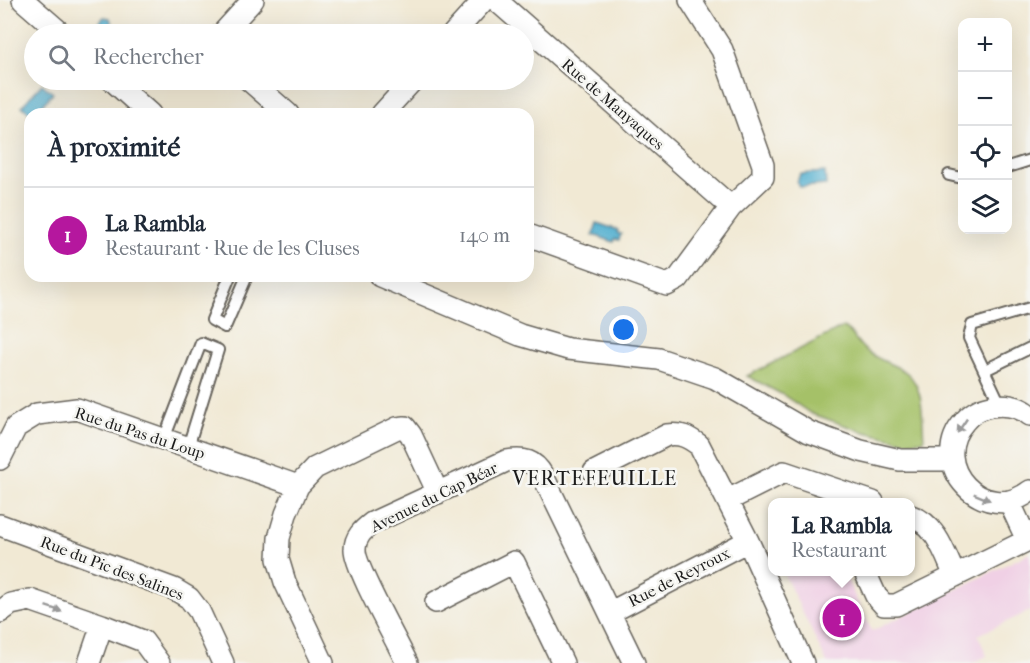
<!DOCTYPE html>
<html lang="fr">
<meta charset="utf-8">
<style>
body{margin:0;font-family:"IM FELL French Canon",serif;background:#f6f6f7;color:#1f2937}
.controls{position:absolute;right:18px;top:18px;display:grid;overflow:hidden;border-radius:12px;box-shadow:0 6px 24px #0002}
.controls button{width:54px;height:54px;display:grid;place-items:center;padding:0;border:0;border-bottom:2px solid #e0e1e3;background:#fff;color:#1f2937;font:30px sans-serif}
.you{position:absolute;left:624px;top:330px;width:21px;height:21px;margin:-15px;border:4px solid #fff;border-radius:50%;background:#1a73e8;box-shadow:0 0 0 9px #1a73e833}
.badge{display:grid;place-items:center;width:39px;height:39px;border-radius:50%;background:#b5179e;color:#fff;font-size:20px;font-weight:700}
.pin{position:absolute;translate:-50% -50%;border:3px solid #fff;box-shadow:0 2px 6px #0006}
.popup{position:absolute;left:768px;top:498px;width:147px;height:78px;box-sizing:border-box;display:grid;place-content:center;border-radius:12px;background:#fff;filter:drop-shadow(0 2px 4px #0005);font-size:20px;white-space:nowrap;color:#747a83}
.popup b{font-size:22px;color:#1f2937}
.popup::after{content:'';position:absolute;left:50%;top:100%;margin-left:-12px;border:12px solid transparent;border-top-color:#fff}
.list{margin:0;padding:0;list-style:none}
h2{display:flex;justify-content:space-between;align-items:center;height:78px;margin:0;padding:0 24px;font-size:26px}
h2 small{font-size:20px;font-weight:400;color:#747a83}
.list li{display:grid;grid-template-columns:39px 1fr auto;gap:18px;align-items:center;box-sizing:border-box;height:96px;padding:0 24px;border-top:2px solid #e0e1e3}
.list b{display:block;font-size:22px;white-space:nowrap}
.list p{margin:0;font-size:20px;white-space:nowrap;color:#747a83}
.list em{font-size:20px;font-style:normal;color:#747a83}
.icon{flex:none;width:33px;height:33px;fill:none;stroke:currentColor;stroke-width:2;stroke-linecap:round;stroke-linejoin:round}
.map{position:relative;flex:none;width:1030px;height:663px;overflow:hidden}
.search{position:absolute;background:#fff;box-shadow:0 6px 24px #0002;left:24px;top:24px;width:510px;height:66px;display:flex;align-items:center;gap:15px;box-sizing:border-box;padding:0 21px;border-radius:33px;color:#747a83;font-size:22px}
.panel{position:absolute;background:#fff;box-shadow:0 6px 24px #0002;left:24px;top:108px;width:510px;height:174px;border-radius:18px}
.map>svg:first-child{display:block}
.built{fill:#f0d0e5}
.green{fill:#a5c168;stroke:#606e42;stroke-width:1.5}
.water{fill:#51afcf;stroke:#366676;stroke-width:1.5}
.lines{fill:none;stroke-linecap:round;stroke-linejoin:round}
.service-casing{stroke:#67645c;stroke-width:14}
.minor-casing{stroke:#67645c;stroke-width:24}
.service{stroke:#fff;stroke-width:10}
.minor{stroke:#fff;stroke-width:21}
.oneway{fill:#999}
.labels{text-anchor:middle;dominant-baseline:central;stroke-width:5;stroke-linejoin:round;paint-order:stroke}
.street-label{font-size:16px;fill:#1c1c1c;stroke:#f6f6f2}
.quarter-label{font-size:20px;letter-spacing:1.5px;fill:#1c1c1c;stroke:#f6f6f2}
</style>
<div class="map">
<svg width="1030" height="663" viewBox="0 0 1030 663">
<rect width="100%" height="100%" fill="#f6f6f2"/>
<filter id="ink" filterUnits="userSpaceOnUse"><feTurbulence type="fractalNoise" baseFrequency=".0167" numOctaves="2"/><feDisplacementMap in="SourceGraphic" scale="12" xChannelSelector="R" yChannelSelector="G"/><feConvolveMatrix kernelMatrix="1 2 1 2 8 2 1 2 1" color-interpolation-filters="sRGB"/></filter>
<filter id="wash" filterUnits="userSpaceOnUse"><feTurbulence type="fractalNoise" baseFrequency=".008" numOctaves="4" result="noise"/><feDisplacementMap in="SourceGraphic" scale="24" xChannelSelector="R" yChannelSelector="G"/><feGaussianBlur stdDeviation="1.35" result="paint"/><feColorMatrix in="noise" values="0 0 0 0 0 0 0 0 0 0 0 0 0 0 0 0 0 1.4 0 .05"/><feComposite in="paint" operator="in"/></filter>
<g filter="url(#wash)">
<rect width="100%" height="100%" fill="#f1e9d4"/>
<path class="built" d="M1030,553V611L978,635L987,656L972,663H827L783,572H843L872,631Z"/>
<path class="green" d="M843,327C852,331 855,340 862,347C874,360 894,363 907,373C925,388 922,420 924,440L906,442L886,437L861,431L810,413L783,395L747,376Z"/>
<path class="water" d="M104,17L110,18L112,24L103,34H91L89,33Z
M42,84L53,93L34,114H31L22,106Z
M825,172L826,185L800,187L797,182L800,174Z
M597,223L618,230L617,233L621,234L619,240L615,239L614,242L593,235Z"/>
</g>
<g filter="url(#ink)">
<g class="lines">
<g class="service-casing">
<path id="service" d="M1008,167L1030,160
M949,175L962,178
M230,276L212,320L225,327L247,276
M985,370L1030,348
M1000,404L969,338L972,325L1030,308
M164,439L201,343L218,350L188,447"/>
</g>
<g class="minor-casing">
<path id="minor" d="M23,0L62,34
M496,0L731,207
M222,34L253,0
M453,34L484,0
M112,80L150,114
M249,80L288,114
M382,114L413,80
M528,235L667,285L678,279L731,207L763,177V165L722,50L690,0
M380,276L520,335L568,349L659,359L715,378L809,432L861,451L900,460H952
M1030,415C1019,406 1005,404 991,406C980,408 971,413 964,422C926,465 985,527 1030,491
M0,459L16,427L37,414L77,409L298,486
M594,472L667,435C681,433 688,437 699,445L748,541L803,663
M728,500L784,472L873,502
M1009,501L1027,540
M911,516C936,524 945,554 955,576
M0,525L174,589L189,598L199,611L223,663
M865,572L876,596L884,605H896L1030,539
M436,602L514,562L563,663
M0,612L11,604L30,600L102,625L143,641L159,663
M611,612L748,541
M89,663L102,625
M323,663L285,582L278,559L279,538L286,514L298,486L315,468L397,428L405,427L411,435L438,493
M407,663C398,643 354,566 355,549C355,537 363,530 372,523L506,461C524,458 534,460 543,476L634,663"/>
</g>
<use href="#service" class="service"/>
<use href="#minor" class="minor"/>
</g>
<defs><path id="oneway-solid" d="M-6-.8H1V-3.2L6.5 0L1 3.2V.8H-6Z" transform="scale(1.5)"/></defs>
<g class="oneway">
<use href="#oneway-solid" transform="translate(962 426) rotate(124)"/>
<use href="#oneway-solid" transform="translate(982 497) rotate(22)"/>
<use href="#oneway-solid" transform="translate(54 609) rotate(19)"/>
</g>
</g>
<g class="labels">
<g class="street-label">
<text transform="translate(613 104) rotate(41)">Rue de Manyaques</text>
<text transform="translate(140 433) rotate(18)">Rue du Pas du Loup</text>
<text transform="translate(434 497) rotate(-26)">Avenue du Cap Béar</text>
<text transform="translate(112 568) rotate(21)">Rue du Pic des Salines</text>
<text transform="translate(679 577) rotate(-27)">Rue de Reyroux</text>
</g>
<g class="quarter-label">
<text x="595" y="478">VERTEFEUILLE</text>
</g>
</g>
</svg>
<div class="controls">
<button>+</button>
<button>−</button>
<button><svg class="icon" aria-label="locate" viewBox="0 0 24 24"><circle cx="12" cy="12" r="6"/><path d="M12 2v4M12 18v4M2 12h4M18 12h4"/></svg></button>
<button><svg class="icon" aria-label="layers" viewBox="0 0 24 24"><path d="M12 4l9 5-9 5-9-5zM3 14l9 5 9-5"/></svg></button>
</div>
<div class="you"></div>
<div class="pin badge" style="left:842px;top:618px">1</div>
<div class="popup"><b>La Rambla</b>Restaurant</div>
<div class="search"><svg class="icon" aria-label="search" viewBox="0 0 24 24"><circle cx="10" cy="10" r="6"/><path d="M15 15l6 6"/></svg>Rechercher</div>
<section class="panel">
<h2>À proximité<small></small></h2>
<ul class="list">
<li><span class="badge">1</span><div><b>La Rambla</b><p>Restaurant · Rue de les Cluses</p></div><em>140 m</em></li>
</ul>
</section>
</div>
